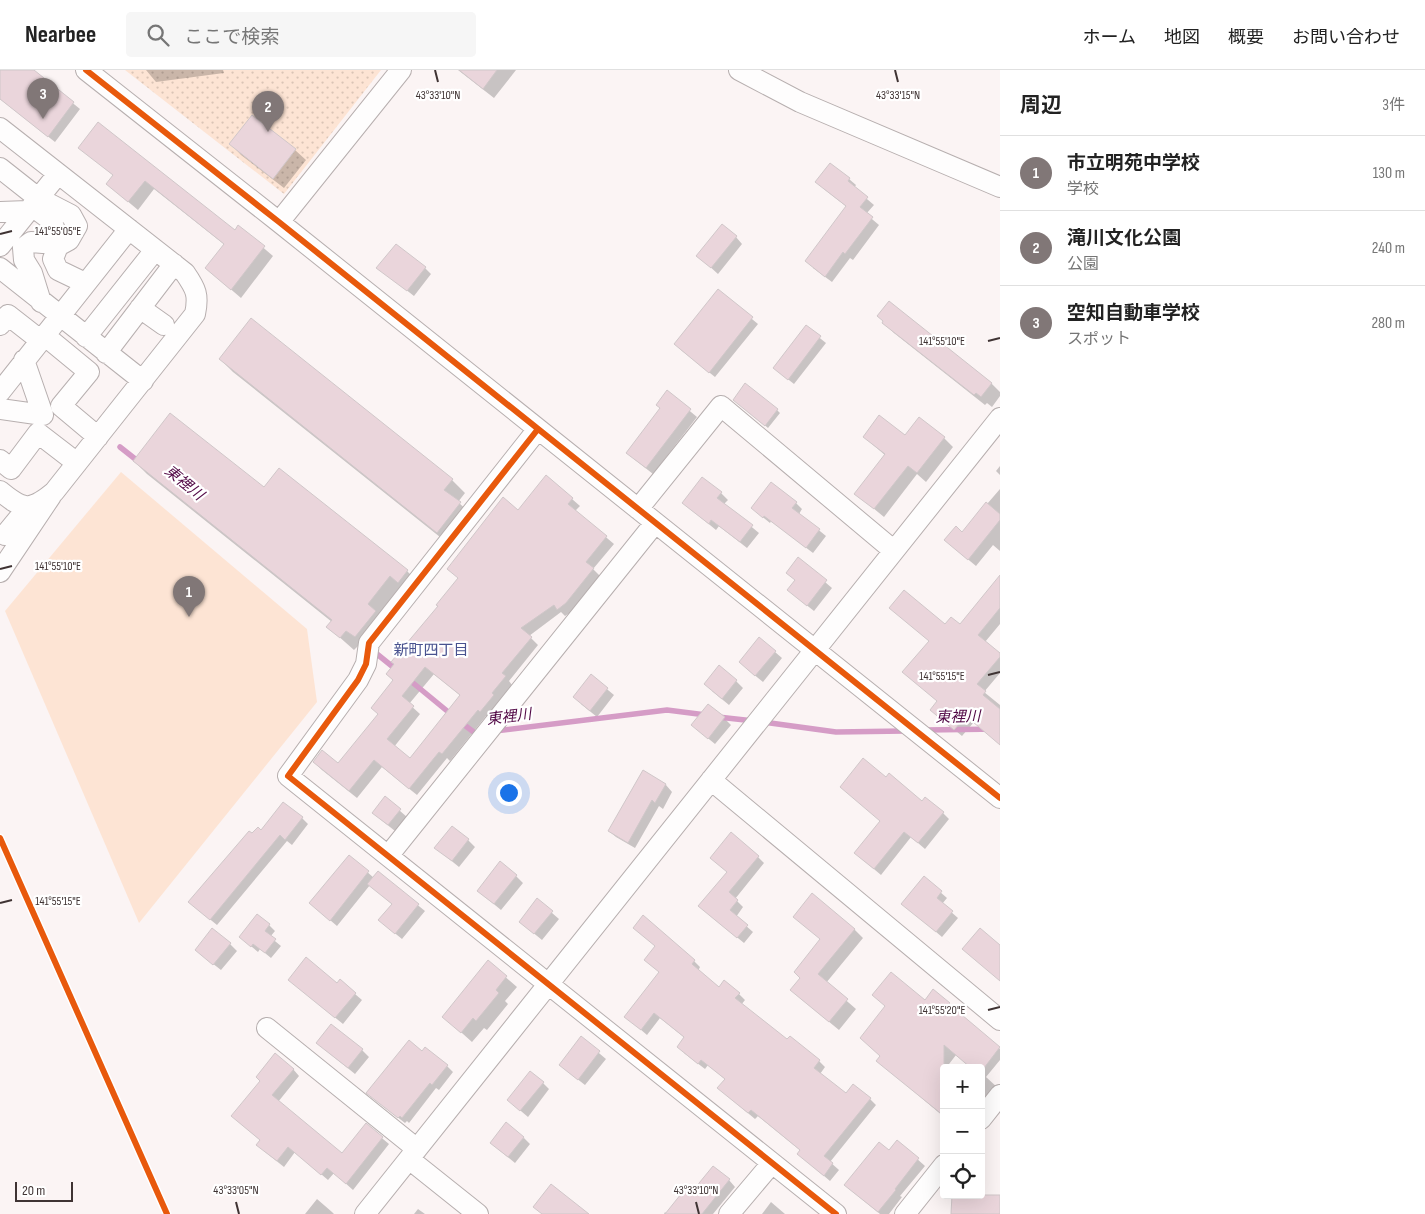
<!DOCTYPE html>
<html lang="ja">
<meta charset="utf-8">
<style>
body{margin:0;font-family:"Sofia Sans Condensed","Noto Sans JP",sans-serif;background:#f6f6f6;color:#222}
.controls{position:absolute;right:15px;bottom:15px;display:grid;overflow:hidden;border-radius:5px;box-shadow:0 5px 20px #0002}
.controls button{width:45px;height:45px;display:grid;place-items:center;padding:0;border:0;border-bottom:1px solid #e0e0e0;background:#fff;color:#222;font:25px sans-serif}
.scale{position:absolute;left:15px;bottom:12px;width:58px;box-sizing:border-box;padding-left:5px;border:2px solid #3f3333;border-top:0;font-size:14px;line-height:18px;white-space:nowrap;color:#3f3333;-webkit-text-stroke:4px #fff;paint-order:stroke}
.you{position:absolute;left:508px;top:722px;width:18px;height:18px;margin:-12px;border:4px solid #fff;border-radius:50%;background:#1a73e8;box-shadow:0 0 0 8px #1a73e833}
.badge{display:grid;place-items:center;width:32px;height:32px;border-radius:50%;background:#817777;color:#fff;font-size:16px;font-weight:700}
.pin{position:absolute;translate:-50% -41px;filter:drop-shadow(0 1px 2px #0008)}
.pin::after{content:'';position:absolute;top:26px;width:18px;height:15px;background:inherit;clip-path:polygon(0 0,100% 0,50% 100%)}
.list{margin:0;padding:0;list-style:none}
h2{display:flex;justify-content:space-between;align-items:center;height:65px;margin:0;padding:0 20px;font-size:21px}
h2 small{font-size:16px;font-weight:400;color:#767676}
.list li{display:grid;grid-template-columns:32px 1fr auto;gap:15px;align-items:center;box-sizing:border-box;height:75px;padding:0 20px;border-top:1px solid #e0e0e0}
.list b{display:block;font-size:19px;white-space:nowrap}
.list p{margin:0;font-size:16px;white-space:nowrap;color:#767676}
.list em{font-size:16px;font-style:normal;color:#767676}
.icon{flex:none;width:28px;height:28px;fill:none;stroke:currentColor;stroke-width:2;stroke-linecap:round;stroke-linejoin:round}
.map{position:relative;flex:none;width:1000px;height:1144px;overflow:hidden}
header{display:flex;align-items:center;gap:30px;box-sizing:border-box;height:70px;padding:0 25px;background:#fff;border-bottom:1px solid #e0e0e0}
header strong{font-size:24px}
nav{display:flex;gap:28px;margin-inline-start:auto;font-size:18px}
.search{width:350px;height:45px;background:#f6f6f6;display:flex;align-items:center;gap:12px;box-sizing:border-box;padding:0 18px;border-radius:5px;color:#767676;font-size:19px}
main{display:flex}
aside{flex:1;background:#fff}
.map>svg:first-child{display:block}
.park{fill:url(#park-dots)}
.garden{fill:#fde4d4}
.shadow{fill:#0003;fill-rule:evenodd}
.lines{fill:none;stroke-linecap:round;stroke-linejoin:round}
.stream{stroke:#d59cc6;stroke-width:5.5}
.building{fill:#ead5db;stroke:#d0c7c9;fill-rule:evenodd}
.minor-casing{stroke:#b7afaf;stroke-width:22}
.minor{stroke:#fefdfd;stroke-width:20}
.cycleway-casing{stroke:#fff;stroke-width:9}
.cycleway{stroke:#e8590c;stroke-width:6}
.ticks{fill:none;stroke:#3f3333;stroke-width:2}
.labels{text-anchor:middle;dominant-baseline:central;stroke-width:4.5;stroke-linejoin:round;paint-order:stroke}
.water-label{font-size:15px;font-style:italic;fill:#520946;stroke:#fff}
.neighbourhood-label{font-size:15px;fill:#48528f;stroke:#fff}
.ticks-label{font-size:12px;text-anchor:middle;fill:#3f3333;stroke:#fff;stroke-width:4.5;stroke-linejoin:round;paint-order:stroke}
</style>
<header>
<strong>Nearbee</strong>
<div class="search"><svg class="icon" aria-label="search" viewBox="0 0 24 24"><circle cx="10" cy="10" r="6"/><path d="M15 15l6 6"/></svg>ここで検索</div>
<nav><a>ホーム</a><a>地図</a><a>概要</a><a>お問い合わせ</a></nav>
</header>
<main>
<div class="map">
<svg width="1000" height="1144" viewBox="0 0 1000 1144">
<defs>
<pattern id="park-dots" width="8" height="8" patternUnits="userSpaceOnUse" patternTransform="scale(1.25)"><rect width="8" height="8" fill="#fde4d4"/><path d="M2 2h.1M6 6h.1" fill="none" stroke="#dac4b6" stroke-width="1.8" stroke-linecap="round"/></pattern>
</defs>
<rect width="100%" height="100%" fill="#fbf4f4"/>
<path class="park" d="M125,0H381L284,124Z"/>
<path class="garden" d="M121,402L307,559L317,632L139,853L5,541Z"/>
<path class="shadow" d="M0,0H32L80,39L55,72L0,29Z
M146,0H223L224,3L156,12Z
M458,0H516L494,28Z
M253,47L295,80L306,90L284,118L241,85L231,74Z
M99,54L235,162L239,157L273,186L241,228L206,198L225,175L154,119L138,140L107,114L114,106L80,78Z
M849,109L856,115L854,118L874,135L866,144L879,155L853,190L850,188L832,212L813,198L847,137L824,119Z
M736,167L742,174L718,204L698,186Z
M378,198H425L431,204L414,226Z
M718,221L758,254L715,307L681,280Z
M884,253L991,313L1000,322V326L992,337L987,333L985,335L894,263Z
M806,257L826,273L794,314L780,303Z
M220,289L452,410L465,423L458,432L473,446L450,475L233,302Z
M667,322L697,347L653,404L634,389L661,339Z
M737,332L777,340L780,343L768,358Z
M864,367L944,368L953,377L926,412L917,404L884,447L856,424L886,386Z
M134,391L264,419L407,501L420,514L354,580L328,557L332,552L147,404Z
M1000,396V405L996,401Z
M1000,419V481L993,475L976,496L953,477L962,463Z
M721,423L728,430L724,434L759,463L747,478L719,456L716,460L683,433Z
M572,429L580,436L575,441L614,474L593,499L601,507L573,541L565,546L561,542L529,566L538,575L509,611L512,615L499,631L500,633L488,648L486,646L450,691L447,688L417,725L382,697L357,728L322,700L314,692L338,695L379,644L394,611L518,442ZM434,604L461,626L410,690L394,677L420,644L409,634Z
M796,433L802,439L799,444L826,466L813,483L771,451L770,453L759,444Z
M798,489L832,518L814,541L795,526Z
M1000,507V554L985,572L1000,585V603L984,622L1000,635V674L974,652L962,666L939,647V632L945,556L960,555Z
M775,582L782,588L763,612L747,599Z
M591,606L614,625L597,647L581,634Z
M736,611L743,618L729,635L712,621Z
M724,648L731,655L715,674L699,661Z
M644,702L666,715L672,722L663,739L659,736L635,778L616,767L609,761Z
M886,709L923,732L943,743L949,749L925,779L911,767L881,805L862,789L882,751Z
M385,728L407,747L395,761L380,749Z
M302,748L308,754L292,775L287,771L217,855L196,838L253,765Z
M468,770L475,777L459,797L443,784Z
M349,786L374,808L378,803L425,841L402,869L386,856L393,835L370,815L337,856L310,833Z
M758,787L764,793L735,829L743,837L736,847L753,862L744,873L706,842L728,802Z
M516,806L523,813L501,840L478,821Z
M924,808L947,828L942,834L958,848L942,867L909,839Z
M537,830L559,849L542,870L520,852Z
M269,855L275,861L270,867L281,876L271,888L260,879L258,882L246,872Z
M854,859L863,868L826,913L856,939L839,960L800,928L801,908L821,870Z
M230,874L237,881L221,900L203,886Z
M694,891L700,897L698,901L720,918L739,924L745,930L741,935L787,971L819,991L825,997L820,1004L846,1025L870,1029L876,1035L830,1092L839,1100L830,1111L805,1090L801,1081L758,1046L755,1049L725,1024L726,1010L708,995L705,999L684,983L685,968L660,948L647,965L626,947Z
M488,892L517,917L505,931L508,934L487,960L484,958L472,972L444,947Z
M289,910L337,914L355,924L362,930L343,954Z
M934,921L1000,979V990L986,1007L998,1018L981,1038V998L956,985L946,998H944V1047L884,996L882,986L886,936L925,931Z
M581,968L606,989L585,1015L567,1001Z
M324,979L362,980L369,987L355,1004Z
M422,983L447,996L453,1002L439,1020L436,1018L409,1053L407,1051L405,1053L374,1029Z
M293,999L299,1006L278,1032L342,1085L366,1055L389,1074L353,1120L334,1103L328,1110L295,1082L284,1097L264,1081L261,1071L239,1052Z
M543,1013L549,1019L528,1047L515,1036Z
M524,1068L530,1074L515,1093L498,1079Z
M897,1071L925,1096L900,1126L902,1127L889,1144H880L852,1121Z
M729,1110L735,1117L713,1144H664L665,1142L667,1144L695,1120Z
M317,1129L332,1142L334,1144H305Z
M771,1132L785,1144H762Z
M418,1139L425,1144H414Z"/>
<g class="lines">
<path class="stream" d="M120,377L139,392
M372,580L398,601
M407,608L452,645
M718,647L754,651
M459,651L475,663H481
M763,652L836,662L905,661
M925,660L1000,659
M495,661L667,640L706,645"/>
</g>
<path class="building" d="M0,0H34L74,32L48,67L0,29Z
M459,0H497L483,19Z
M252,45L296,79L273,109L229,74Z
M98,52L235,160L238,155L265,176L231,220L205,198L224,174L145,111L128,132L106,114L113,105L78,78Z
M830,93L850,108L848,111L868,127L860,137L873,147L845,184L843,182L825,207L805,191L846,136L815,112Z
M722,154L737,166L711,198L696,186Z
M396,174L426,197L407,221L376,198Z
M718,219L753,247L709,303L674,274Z
M889,231L992,313L981,327L976,323L974,325L882,253L883,251L877,246Z
M251,248L453,409L444,420L461,432L437,463L219,289Z
M806,255L821,266L788,310L773,298Z
M745,313L778,339L765,356L733,330Z
M667,320L691,339L646,398L626,383L660,338L656,335Z
M170,343L264,417L279,398L408,500L398,513L390,506L368,534L376,541L355,567L346,561L340,568L326,557L332,550L133,391Z
M879,345L905,365L919,347L945,367L917,403L908,396L874,439L854,424L885,384L863,367Z
M546,405L573,428L568,434L607,466L586,492L594,498L566,533L557,540L554,535L521,558L532,567L502,603L506,606L492,623L494,625L480,642L478,640L442,684L439,682L409,719L374,690L349,721L313,692L322,680L338,693L378,644L371,638L393,610L386,604L394,594L391,592L438,536L436,535L458,508L447,499L503,427L518,440ZM425,597L460,625L410,688L387,669L414,636L402,626Z
M702,407L722,422L717,428L753,455L740,472L711,450L709,454L682,433Z
M771,412L797,432L792,438L820,459L806,478L764,446L763,448L751,438Z
M986,432L1000,444V450L968,490L944,470L956,456L962,462Z
M798,487L827,510L807,536L787,520L795,510L786,503Z
M1000,505V538L978,565L1000,583V587L977,614L986,621L983,625L1000,639V675L966,646L954,660L930,640L937,631L902,602L929,571L889,538L904,520L945,554L951,547L960,554Z
M759,567L776,581L755,606L739,592Z
M719,595L737,610L722,629L704,614Z
M591,604L608,618L590,641L573,627Z
M708,634L725,647L708,669L691,655Z
M863,688L886,707L889,703L922,731L925,727L944,742L918,773L904,762L874,799L854,783L880,751L840,717Z
M643,700L666,714L655,733L652,730L628,773L608,761Z
M385,726L401,739L388,755L372,743Z
M283,732L303,747L285,770L280,765L210,850L188,832L249,761L252,763L258,757L261,760Z
M452,756L469,769L452,791L434,778Z
M731,762L759,786L729,822L738,830L730,840L748,855L737,868L698,836L727,802L710,788Z
M349,785L369,801L330,851L309,833Z
M500,791L517,805L494,834L477,821Z
M378,801L419,834L395,864L378,850L392,834L367,814Z
M924,806L942,821L937,828L953,841L936,862L901,834Z
M812,823L855,859L818,904L848,929L829,952L790,920L800,908L794,902L820,869L793,847Z
M537,828L553,841L534,864L519,852Z
M257,844L270,854L265,861L276,869L265,883L253,874L251,877L239,867Z
M643,845L695,890L692,894L719,917L724,910L740,923L735,928L787,969L790,966L820,990L814,998L846,1023L853,1014L871,1028L824,1086L833,1093L824,1106L797,1084L800,1080L751,1040L748,1043L717,1018L725,1009L701,990L698,994L677,977L684,967L654,943L641,960L624,947L659,902L644,890L655,876L633,858Z
M212,858L231,873L213,895L195,880Z
M980,858L1000,875V911L962,879Z
M306,887L337,913L340,909L356,923L335,948L288,910Z
M488,890L507,906L496,920L499,923L476,951L473,948L461,963L442,947Z
M891,902L925,930L933,919L950,933L949,934L1000,977L984,998H971L944,975V1046L876,991L880,986L860,968L885,936L872,925Z
M331,954L363,979L348,998L316,973Z
M581,966L600,981L578,1010L559,995Z
M409,970L422,981L425,977L448,995L432,1015L430,1013L402,1048L400,1046L398,1048L366,1023Z
M275,983L294,999L272,1025L342,1083L366,1053L383,1067L346,1114L327,1098L321,1105L288,1077L277,1091L256,1075L260,1070L231,1046L260,1011L256,1007Z
M530,1001L544,1012L520,1041L507,1030Z
M506,1052L524,1067L508,1087L490,1073Z
M897,1070L919,1088L895,1119L896,1120L878,1142L844,1115L879,1072L889,1080Z
M713,1096L730,1109L702,1144H665L689,1114L695,1118Z
M551,1114L589,1144H542L533,1137Z
M952,1125H1000V1144H951Z"/>
<g class="lines">
<g class="minor-casing">
<path id="minor" d="M86,0L279,152L1000,728
M739,0L800,32L1000,117
M0,58L185,203C196,219 199,225 195,244L54,422C30,442 23,440 0,421
M0,98L38,128L71,145L77,156L69,170L58,176L53,189L58,200L85,213
M32,136L48,148L54,157L52,167L43,173L31,172L23,178L24,190L32,203L41,232
M0,142L28,141
M279,152L401,0
M0,176L58,104
M0,198L143,311
M140,238L164,255
M0,255L8,245L40,270
M44,265L89,302L61,336L98,367
M86,267L155,180
M106,283L174,194
M0,322L129,159
M0,339L43,345L24,290
M538,359L369,573L366,594L358,610L288,706L836,1144
M0,390L11,399L38,363L77,393
M638,439L721,336L893,480
M5,465L28,437
M0,502L51,426
M711,710L1000,950
M388,786L655,453
M267,958L417,1079
M981,1049L1000,1025
M409,1089L478,1144
M365,1144L1000,348
M729,1144L772,1093
M905,1144L944,1095"/>
</g>
<use href="#minor" class="minor"/>
<g class="cycleway-casing">
<path id="cycleway" d="M86,0L279,152L1000,728
M538,359L369,573L366,594L358,610L288,706L836,1144
M0,768L167,1144"/>
</g>
<use href="#cycleway" class="cycleway"/>
</g>
<path class="ticks" d="M435,0L438,12M895,0L898,12M0,164L12,161M988,271L1000,268M0,499L12,496M988,605L1000,602M0,833L12,830M988,940L1000,937M236,1132L239,1144M696,1132L699,1144"/>
<g class="labels">
<g class="water-label">
<text transform="translate(184 413) rotate(39)">東裡川</text>
<text transform="translate(509 647) rotate(-7)">東裡川</text>
<text transform="translate(958 647) rotate(-1)">東裡川</text>
</g>
<g class="neighbourhood-label">
<text x="431" y="580">新町四丁目</text>
</g>
</g>
<g class="ticks-label">
<text x="438" y="29">43°33'10"N</text>
<text x="898" y="29">43°33'15"N</text>
<text x="58" y="165">141°55'05"E</text>
<text x="942" y="275">141°55'10"E</text>
<text x="58" y="500">141°55'10"E</text>
<text x="942" y="610">141°55'15"E</text>
<text x="58" y="835">141°55'15"E</text>
<text x="942" y="944">141°55'20"E</text>
<text x="236" y="1124">43°33'05"N</text>
<text x="696" y="1124">43°33'10"N</text>
</g>
</svg>
<div class="controls">
<button>+</button>
<button>−</button>
<button><svg class="icon" aria-label="locate" viewBox="0 0 24 24"><circle cx="12" cy="12" r="6"/><path d="M12 2v4M12 18v4M2 12h4M18 12h4"/></svg></button>
</div>
<div class="scale">20 m</div>
<div class="you"></div>
<div class="pin badge" style="left:189px;top:547px">1</div>
<div class="pin badge" style="left:268px;top:62px">2</div>
<div class="pin badge" style="left:43px;top:49px">3</div>
</div>
<aside>
<h2>周辺<small>3件</small></h2>
<ul class="list">
<li><span class="badge">1</span><div><b>市立明苑中学校</b><p>学校</p></div><em>130 m</em></li>
<li><span class="badge">2</span><div><b>滝川文化公園</b><p>公園</p></div><em>240 m</em></li>
<li><span class="badge">3</span><div><b>空知自動車学校</b><p>スポット</p></div><em>280 m</em></li>
</ul>
</aside>
</main>
